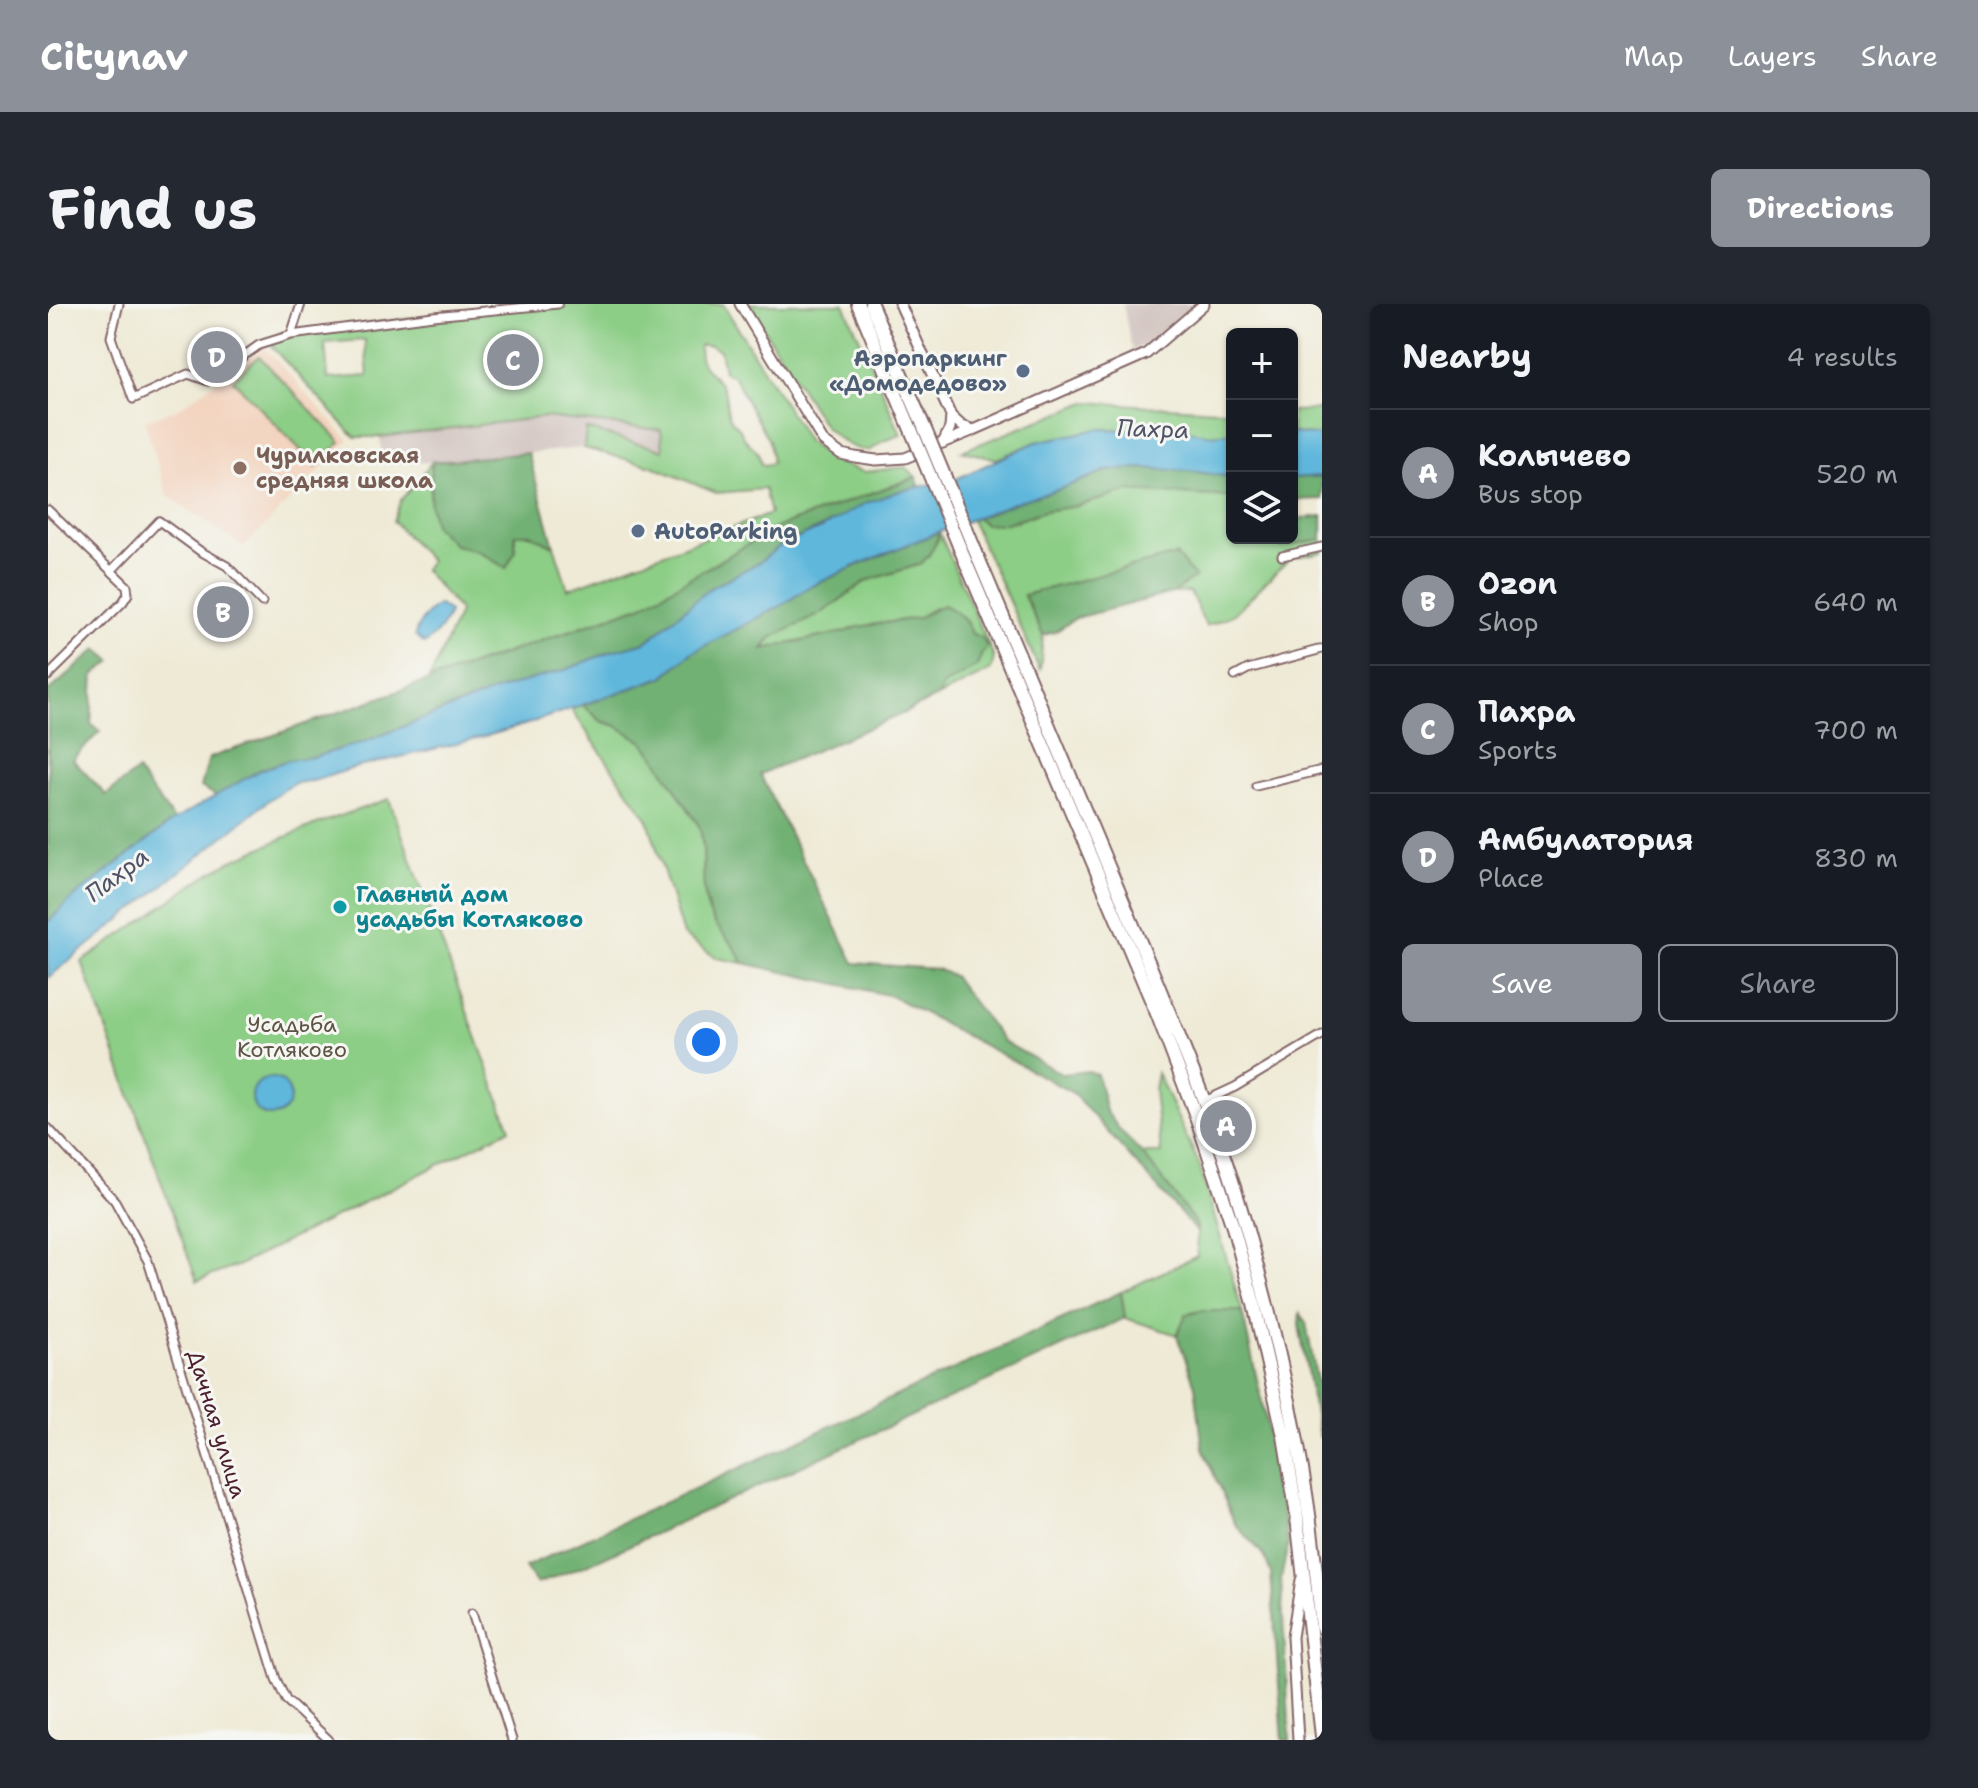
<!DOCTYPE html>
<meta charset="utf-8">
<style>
body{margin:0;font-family:"Shantell Sans",sans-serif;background:#242831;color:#f1f3f6}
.controls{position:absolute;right:24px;top:24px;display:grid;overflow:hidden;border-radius:12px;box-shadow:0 2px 6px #0004}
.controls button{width:72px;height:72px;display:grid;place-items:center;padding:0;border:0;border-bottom:2px solid #363941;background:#171b24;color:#f1f3f6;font:40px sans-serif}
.you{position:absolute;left:658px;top:738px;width:28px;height:28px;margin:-20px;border:6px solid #fff;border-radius:50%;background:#1a73e8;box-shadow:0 0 0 12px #1a73e833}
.badge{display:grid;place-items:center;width:52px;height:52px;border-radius:50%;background:#8c9099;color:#fff;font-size:26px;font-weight:700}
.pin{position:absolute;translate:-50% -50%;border:4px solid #fff;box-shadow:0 2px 8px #0006}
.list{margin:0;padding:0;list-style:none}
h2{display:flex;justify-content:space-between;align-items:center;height:104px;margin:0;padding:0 32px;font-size:34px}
h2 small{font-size:26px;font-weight:400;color:#9ea1a6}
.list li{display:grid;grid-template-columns:52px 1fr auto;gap:24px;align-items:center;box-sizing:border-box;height:128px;padding:0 32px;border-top:2px solid #363941}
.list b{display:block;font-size:30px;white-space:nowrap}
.list p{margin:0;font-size:26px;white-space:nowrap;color:#9ea1a6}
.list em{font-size:26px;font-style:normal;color:#9ea1a6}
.actions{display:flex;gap:16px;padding:24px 32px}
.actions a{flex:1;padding:18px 0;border:2px solid #8c9099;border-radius:12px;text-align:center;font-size:28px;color:#8c9099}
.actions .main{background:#8c9099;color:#fff}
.icon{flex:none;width:44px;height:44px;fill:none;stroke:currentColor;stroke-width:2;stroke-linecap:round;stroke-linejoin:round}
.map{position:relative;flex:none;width:1274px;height:1436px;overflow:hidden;border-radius:12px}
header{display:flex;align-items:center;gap:48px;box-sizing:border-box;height:112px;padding:0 40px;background:#8c9099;color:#fff}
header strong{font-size:38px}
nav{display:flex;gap:44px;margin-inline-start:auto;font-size:28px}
.intro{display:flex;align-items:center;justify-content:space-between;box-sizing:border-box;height:192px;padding:0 48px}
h1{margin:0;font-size:56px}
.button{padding:20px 36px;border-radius:12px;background:#8c9099;color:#fff;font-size:28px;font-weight:700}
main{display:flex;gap:48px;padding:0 48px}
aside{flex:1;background:#171b24;border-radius:12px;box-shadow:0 2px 6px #0004}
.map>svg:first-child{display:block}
.built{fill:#f3d4bf}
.industrial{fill:#cfc0bb}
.green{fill:#8cce86;stroke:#6b7658;stroke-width:2;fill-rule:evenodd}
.forest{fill:#71b173;stroke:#5e684f;stroke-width:2}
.water{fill:#5fb7dc;stroke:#546b84;stroke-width:2}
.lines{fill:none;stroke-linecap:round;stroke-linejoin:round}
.minor-casing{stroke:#846667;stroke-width:11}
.tertiary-casing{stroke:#846667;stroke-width:13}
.trunk-casing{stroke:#846667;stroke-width:16}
.minor{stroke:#fff;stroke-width:7}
.tertiary{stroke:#fff;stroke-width:9}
.trunk{stroke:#fff;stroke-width:12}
.trunk-bridge-casing{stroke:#846667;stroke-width:16;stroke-linecap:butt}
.trunk-bridge{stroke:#fff;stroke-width:12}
.service-dot{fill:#5c6f8a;stroke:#f6f6f2;stroke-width:3}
.education-dot{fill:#8d6e63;stroke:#f6f6f2;stroke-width:3}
.culture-dot{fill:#0f9aa8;stroke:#f6f6f2;stroke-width:3}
.labels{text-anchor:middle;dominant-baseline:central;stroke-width:6;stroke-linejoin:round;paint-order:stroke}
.service-label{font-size:22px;font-weight:bold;fill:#4e5e75;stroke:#f6f6f2;text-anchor:end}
.education-label{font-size:22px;font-weight:bold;fill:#785e54;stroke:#f6f6f2;text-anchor:start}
.culture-label{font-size:22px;font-weight:bold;fill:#0d838f;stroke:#f6f6f2;text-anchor:start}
.park-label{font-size:22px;fill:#5e5446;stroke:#f6f6f2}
.street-label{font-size:22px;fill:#4a1f2b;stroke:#f6f6f2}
.water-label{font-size:24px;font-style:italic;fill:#515469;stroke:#f6f6f2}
</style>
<header>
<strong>Citynav</strong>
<nav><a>Map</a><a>Layers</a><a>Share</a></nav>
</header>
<div class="intro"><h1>Find us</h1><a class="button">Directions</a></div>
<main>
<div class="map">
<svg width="1274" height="1436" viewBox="0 0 1274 1436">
<rect width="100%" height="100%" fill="#f6f6f2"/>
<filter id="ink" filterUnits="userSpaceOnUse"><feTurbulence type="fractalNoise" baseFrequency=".0125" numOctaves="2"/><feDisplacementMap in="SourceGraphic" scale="16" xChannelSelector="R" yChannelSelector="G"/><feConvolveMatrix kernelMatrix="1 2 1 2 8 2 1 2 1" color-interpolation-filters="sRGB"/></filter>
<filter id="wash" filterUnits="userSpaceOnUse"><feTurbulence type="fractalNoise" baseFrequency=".006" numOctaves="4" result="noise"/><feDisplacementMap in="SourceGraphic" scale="32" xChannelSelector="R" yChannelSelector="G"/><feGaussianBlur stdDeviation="1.8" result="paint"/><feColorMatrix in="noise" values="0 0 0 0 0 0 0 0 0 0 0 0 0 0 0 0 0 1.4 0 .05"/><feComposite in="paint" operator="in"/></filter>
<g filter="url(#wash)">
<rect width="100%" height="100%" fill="#efead6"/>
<path class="built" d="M216,43L301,136L196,243L120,192L96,117L131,104Z"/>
<path class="industrial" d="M1075,0H1147L1101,39L1084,47Z
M497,113L613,126L615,146L538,125L536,144L384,158L334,160L332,133Z"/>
<path class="green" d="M489,0H675L760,138L787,158L817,168L857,163L868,173L730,223L595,301L381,376L412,307L376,266L382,257L345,217L353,196L384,158L382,201L407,241L429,247L458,264L467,230H482L506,242L520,285L722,210L716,185L668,189L604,162L536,144L538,125L615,146L613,126L497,113L332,133H307L224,43L231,30ZM317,36L320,72L280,75L277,39ZM652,41H662L672,46L676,67L685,72L691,81L695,91L721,137L724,159L716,161L713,160C710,143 706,146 697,135C694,132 693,127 691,124C684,116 687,123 682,114C678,106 679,98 677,89C671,70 647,65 652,41Z
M700,0H796L828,71L853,131L836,137L821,147C802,145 790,135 777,123Z
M211,52L293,138L268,162L185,76Z
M1038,98L1184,107V129L1163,131L1124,124L1100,126L1051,125L988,138L949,155L914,147Z
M1274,106V132L1244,129V107Z
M1082,187L1184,193V234H1219L1233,243L1274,235V248L1242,254L1185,311L1158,322L1142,288L1124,289L1147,273L976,292L995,331L992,367L956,286L923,216L929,214L937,220L969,217L996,207L1029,202Z
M891,228L946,353L943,366L891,392L894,382L929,362L934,349L918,317L888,303L869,314L810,323L796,328L715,346L723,334L777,307L818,277L873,260L890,236Z
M535,401L553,417L569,422L595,438L605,450L651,522C660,549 651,578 660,605C666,626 687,637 695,659L669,654L635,631L600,516L523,405Z
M341,495L462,825L191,961L149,977L34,658L160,570L187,555L266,521Z
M1109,769L1151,860L1194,1007H1152L1138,1010L1129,1031L1077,1014L1073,988L1149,952V921L1094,849H1113L1106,786Z"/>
<path class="forest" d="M480,149L506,242L482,230H467V248L458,264L429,247L407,241L386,221L382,201L384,158Z
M1093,164L1142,167L1184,173V193L1082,187L1029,202L996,207L955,220H937L929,214L968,198L1012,185L1058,167Z
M1274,172V195L1244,196V174Z
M868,173L872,184L852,187L732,242L712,258L662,284L598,338L564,347L520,365L455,384L316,438L266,453L241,456L212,466L169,492L153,483L161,454L595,301L730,223Z
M1274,212V235L1232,243L1219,234H1244V216Z
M891,228C889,240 882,251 873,260L818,277L771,311L723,334L715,345L796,328L810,323L869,314L895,301C910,307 919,316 924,330C933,332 936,335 939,343L934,349L929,362L894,382L891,392L854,410L712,470L806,659L889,665L905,672L956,738L1014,770L1041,767L1049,771L1058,807L1074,829L1094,849L1149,921V928L1025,789L844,692L695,659C687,637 666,626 660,605C651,578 660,549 651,522L605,450L595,438L569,422L553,417L535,401L615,373L643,349L731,303L760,284L814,259Z
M1128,251L1147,273L1124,289L1028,314L1007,328L995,331L976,291Z
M49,345L64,357L46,371L43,420L52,427L25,456L58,491L89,467L126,516L26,593L0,618V388Z
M1073,988L1077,1014L543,1259L489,1280L477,1263Z
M1152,1007H1194L1219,1121L1240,1240L1233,1275L1242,1436H1235L1223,1270L1217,1253L1187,1220L1155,1145L1147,1082L1129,1031L1138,1011Z
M1252,1009L1258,1019L1274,1104V1133H1271L1251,1021Z"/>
<path class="water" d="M1124,124L1163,131L1184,129V173L1142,167L1093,164L1057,167L1012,185L968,198L891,228L814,259L760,284L731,303L643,349L615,373L473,422L428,435L306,464L265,477L247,479L222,495L0,674V618L26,593L126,516L212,466L241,456L266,453L316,438L455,384L520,365L564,347L598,338L662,284L712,258L732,242L775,223L818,199L852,187L908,175L988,138L1051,125L1100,126Z
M1244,129L1274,132V172L1244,174Z
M391,301L401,308C397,322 387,332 376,340L367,332C368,321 381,305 391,301Z
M204 793a19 19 0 1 1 38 0a19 19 0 1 1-38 0Z"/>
</g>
<g filter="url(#ink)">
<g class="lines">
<g class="minor-casing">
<path id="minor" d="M71,0L63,33L85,95L140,70L160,77L211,41L243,31L385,12L510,0
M243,31L253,0
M0,206L79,282L80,290L75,298L0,372
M1234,252L1274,243
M64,266L111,217L152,247L179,262L214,298
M1187,372L1200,365L1274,345
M1208,482L1274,466
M1157,797L1187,783L1274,731
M0,824L67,897L100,957L228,1375L238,1396L281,1436
M424,1309L464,1436"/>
</g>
<g class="tertiary-casing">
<path id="tertiary" d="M692,0L775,137L793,150L807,153L828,156L857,154L926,126L1098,50L1156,0
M852,0L903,112L914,122L926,126
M895,139L902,124L903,112
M1250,1436L1244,1333L1253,1276"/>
</g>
<g class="trunk-casing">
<path id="trunk" d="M810,0L864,128
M823,0L876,123
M931,256C980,373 1030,490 1079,607C1122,710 1166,812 1197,919C1222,1008 1244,1099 1258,1190C1265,1234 1269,1279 1274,1323
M919,261L1110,712L1147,809L1185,923L1206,1000L1236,1132L1248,1205L1274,1432"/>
</g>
<use href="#minor" class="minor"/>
<use href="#tertiary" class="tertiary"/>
<use href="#trunk" class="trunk"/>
<g class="trunk-bridge-casing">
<path id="trunk-bridge" d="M876,123L931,256
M864,128L919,261"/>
</g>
<use href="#trunk-bridge" class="trunk-bridge"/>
</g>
</g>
<g class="service-dot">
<circle cx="975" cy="67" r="8"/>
<circle cx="590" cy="227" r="8"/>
</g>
<circle class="education-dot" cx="192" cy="164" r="8"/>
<circle class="culture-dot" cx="292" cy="603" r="8"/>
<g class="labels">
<g class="service-label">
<text x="959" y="54">Аэропаркинг<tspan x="959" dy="25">«Домодедово»</tspan></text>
<text x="606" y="227" text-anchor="start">AutoParking</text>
</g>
<g class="education-label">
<text x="208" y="151">Чурилковская<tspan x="208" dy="25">средняя школа</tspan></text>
</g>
<g class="culture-label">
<text x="308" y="590">Главный дом<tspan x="308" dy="25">усадьбы Котляково</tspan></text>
</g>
<g class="park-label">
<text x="244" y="720">Усадьба<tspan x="244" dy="25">Котляково</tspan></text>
</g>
<g class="street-label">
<text transform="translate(169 1120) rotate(73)">Дачная улица</text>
</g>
<g class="water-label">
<text transform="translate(1105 125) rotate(2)">Пахра</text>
<text transform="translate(69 571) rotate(-37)">Пахра</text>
</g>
</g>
</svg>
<div class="controls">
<button>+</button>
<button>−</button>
<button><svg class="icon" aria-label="layers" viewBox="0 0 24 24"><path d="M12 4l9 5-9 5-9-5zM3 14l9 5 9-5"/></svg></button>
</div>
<div class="you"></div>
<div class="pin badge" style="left:1178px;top:822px">A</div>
<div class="pin badge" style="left:175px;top:308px">B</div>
<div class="pin badge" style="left:465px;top:56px">C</div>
<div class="pin badge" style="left:169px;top:53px">D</div>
</div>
<aside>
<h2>Nearby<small>4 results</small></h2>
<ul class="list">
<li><span class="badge">A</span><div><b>Колычево</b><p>Bus stop</p></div><em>520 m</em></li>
<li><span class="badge">B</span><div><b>Ozon</b><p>Shop</p></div><em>640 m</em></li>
<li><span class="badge">C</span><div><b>Пахра</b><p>Sports</p></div><em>700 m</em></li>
<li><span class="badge">D</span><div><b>Амбулатория</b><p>Place</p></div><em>830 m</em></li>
</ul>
<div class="actions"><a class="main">Save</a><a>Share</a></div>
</aside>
</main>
